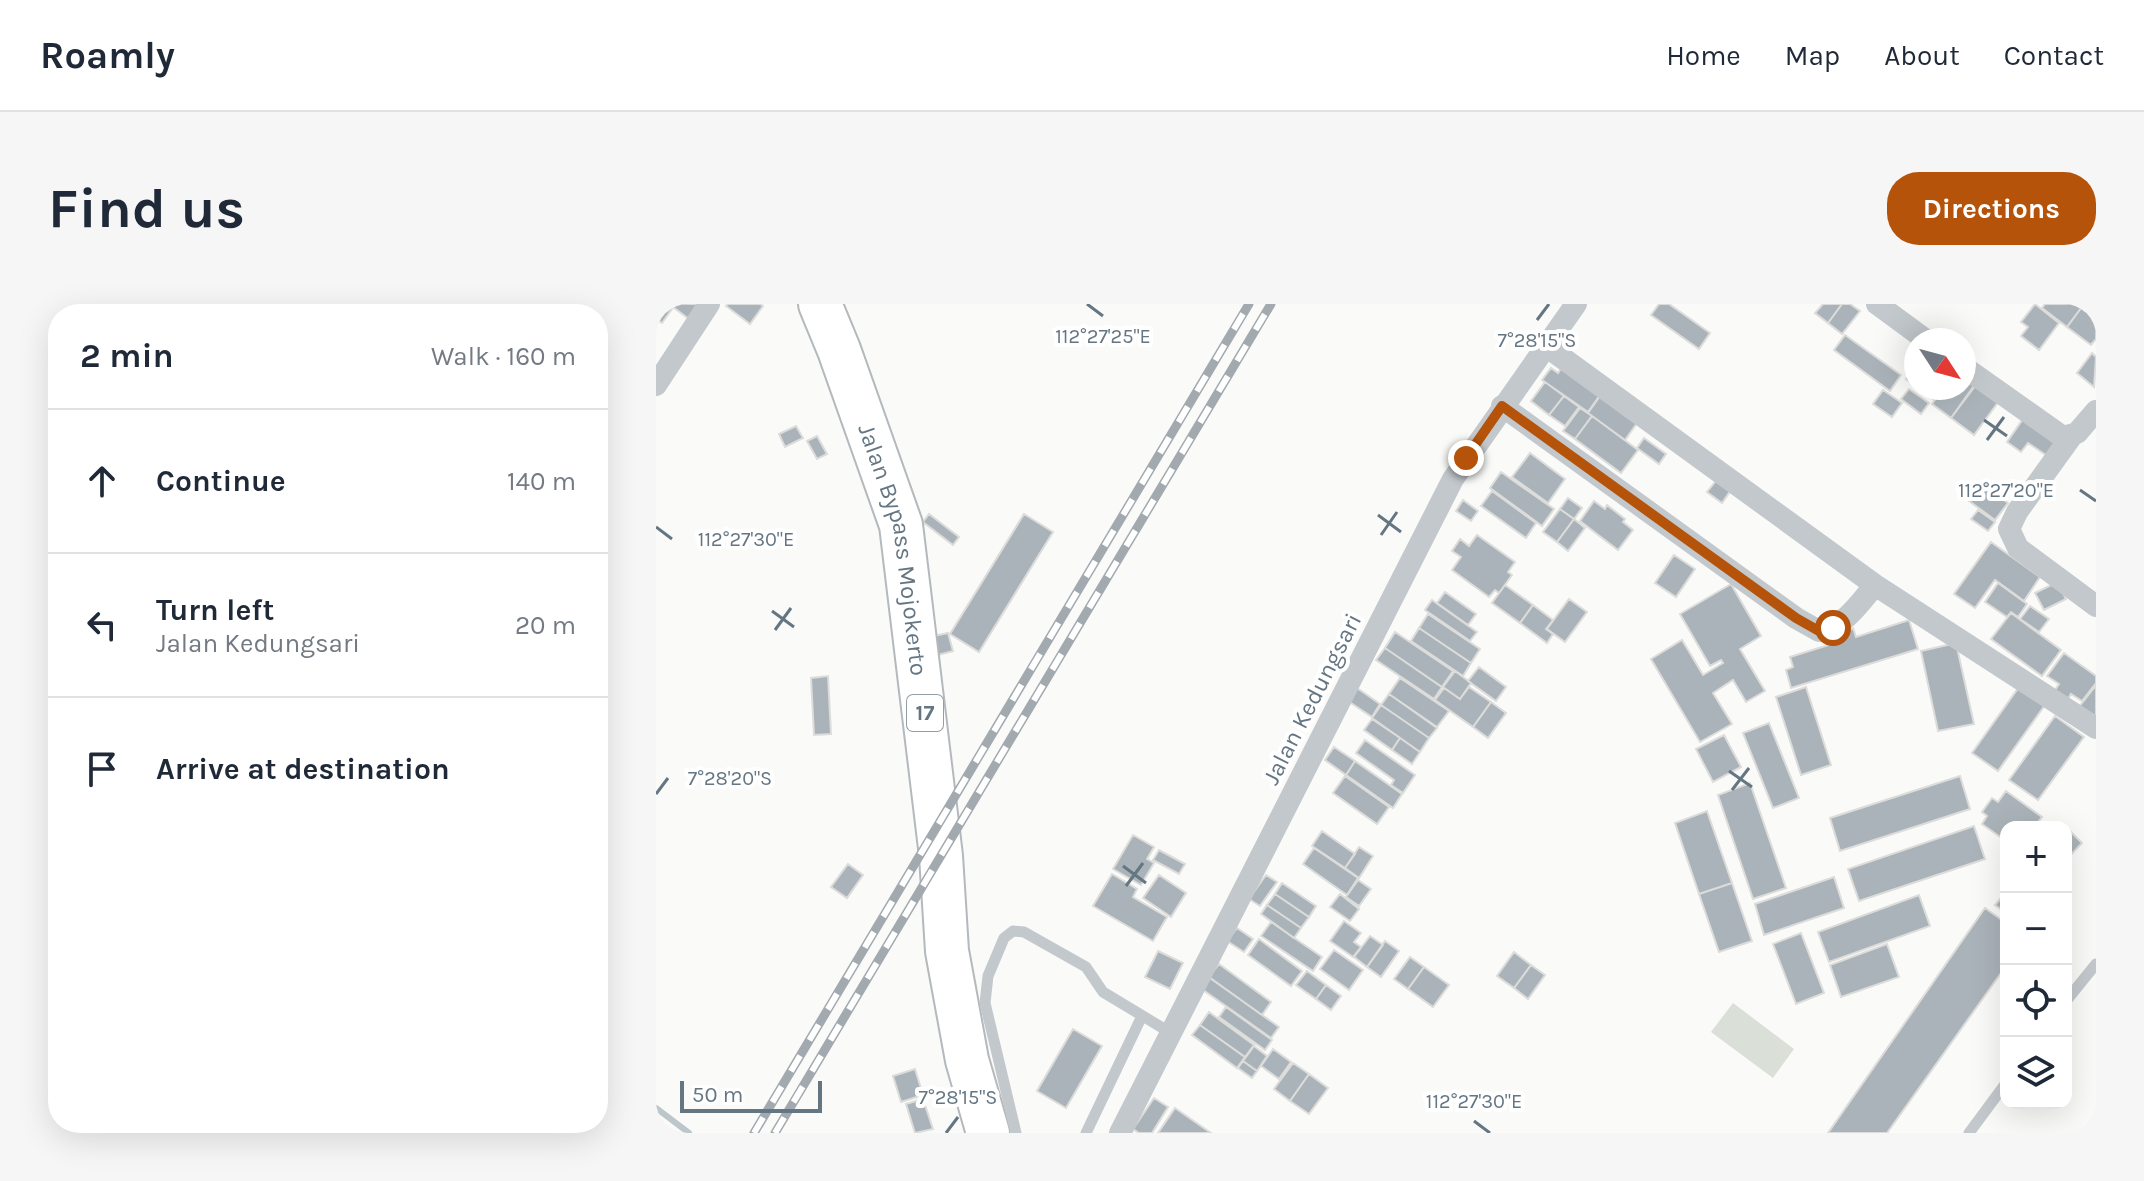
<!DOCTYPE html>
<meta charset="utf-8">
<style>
body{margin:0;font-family:Karla,sans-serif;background:#f6f6f7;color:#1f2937}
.controls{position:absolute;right:24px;bottom:24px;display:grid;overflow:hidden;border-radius:16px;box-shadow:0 8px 32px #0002}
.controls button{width:72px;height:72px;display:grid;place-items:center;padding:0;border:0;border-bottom:2px solid #e0e1e3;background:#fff;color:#1f2937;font:40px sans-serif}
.compass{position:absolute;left:1248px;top:24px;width:72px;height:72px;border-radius:50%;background:#fff;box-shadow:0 8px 32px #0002;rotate:126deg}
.scale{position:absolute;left:24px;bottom:20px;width:142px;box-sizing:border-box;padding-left:8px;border:4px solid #657683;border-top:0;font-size:22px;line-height:28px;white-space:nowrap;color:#657683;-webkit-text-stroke:6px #fff;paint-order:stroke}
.stop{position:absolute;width:24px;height:24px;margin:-18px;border:6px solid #b45309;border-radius:50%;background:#fff}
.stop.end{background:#b45309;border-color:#fff;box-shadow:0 2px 8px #0008}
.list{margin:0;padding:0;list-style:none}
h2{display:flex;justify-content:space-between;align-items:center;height:104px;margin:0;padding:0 32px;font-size:34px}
h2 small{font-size:26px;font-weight:400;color:#747a83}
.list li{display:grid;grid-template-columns:52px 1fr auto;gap:24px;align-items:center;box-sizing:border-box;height:144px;padding:0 32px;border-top:2px solid #e0e1e3}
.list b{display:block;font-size:30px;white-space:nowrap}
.list p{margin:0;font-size:26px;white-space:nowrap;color:#747a83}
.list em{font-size:26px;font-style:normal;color:#747a83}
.icon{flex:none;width:44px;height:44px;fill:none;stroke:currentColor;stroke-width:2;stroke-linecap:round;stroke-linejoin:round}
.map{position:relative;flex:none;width:1440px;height:829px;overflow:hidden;border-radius:32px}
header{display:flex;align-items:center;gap:48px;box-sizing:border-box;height:112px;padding:0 40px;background:#fff;border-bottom:2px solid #e0e1e3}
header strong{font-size:38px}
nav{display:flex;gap:44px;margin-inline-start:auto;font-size:28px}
.intro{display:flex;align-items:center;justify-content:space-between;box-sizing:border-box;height:192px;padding:0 48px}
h1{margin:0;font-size:56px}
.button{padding:20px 36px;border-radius:32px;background:#b45309;color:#fff;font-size:28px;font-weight:700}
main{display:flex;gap:48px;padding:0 48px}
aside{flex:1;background:#fff;border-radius:32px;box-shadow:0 8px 32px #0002}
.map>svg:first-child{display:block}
.green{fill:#dadfd7}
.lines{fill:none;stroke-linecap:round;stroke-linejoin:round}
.stream{stroke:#bbc7cb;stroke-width:6}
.building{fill:#aab3b9;stroke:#dcdcda;stroke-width:2}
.highway-casing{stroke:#b4b9bd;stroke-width:46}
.lane{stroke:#c3c8cc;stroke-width:11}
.street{stroke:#c3c8cc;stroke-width:22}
.highway{stroke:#fff;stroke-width:42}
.rail-casing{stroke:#a2aab0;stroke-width:9}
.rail{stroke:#fff;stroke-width:6;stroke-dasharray:18;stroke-linecap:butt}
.route{stroke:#b45309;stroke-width:10}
.ticks{fill:none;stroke:#657683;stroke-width:3}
.labels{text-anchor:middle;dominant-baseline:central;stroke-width:8;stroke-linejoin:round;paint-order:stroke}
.shield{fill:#fff;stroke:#939fa8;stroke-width:2}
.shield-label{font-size:22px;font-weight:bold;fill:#657683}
.street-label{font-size:24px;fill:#657683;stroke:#fff}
.ticks-label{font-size:20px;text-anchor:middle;fill:#657683;stroke:#fff;stroke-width:8;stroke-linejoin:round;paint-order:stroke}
</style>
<header>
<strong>Roamly</strong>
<nav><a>Home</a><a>Map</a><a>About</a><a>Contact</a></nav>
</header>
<div class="intro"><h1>Find us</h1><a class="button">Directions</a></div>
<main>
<aside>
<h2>2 min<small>Walk · 160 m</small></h2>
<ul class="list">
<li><svg class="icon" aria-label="ahead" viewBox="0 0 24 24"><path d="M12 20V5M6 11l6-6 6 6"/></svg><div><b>Continue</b></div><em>140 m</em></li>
<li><svg class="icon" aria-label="left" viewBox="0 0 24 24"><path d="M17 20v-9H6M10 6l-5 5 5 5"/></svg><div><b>Turn left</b><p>Jalan Kedungsari</p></div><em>20 m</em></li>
<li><svg class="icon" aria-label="arrive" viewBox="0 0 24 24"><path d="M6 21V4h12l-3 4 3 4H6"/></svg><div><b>Arrive at destination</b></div></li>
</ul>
</aside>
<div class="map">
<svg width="1440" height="829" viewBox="0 0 1440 829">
<rect width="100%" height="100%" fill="#fafaf8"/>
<path class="green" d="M1077,699L1138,745L1117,774L1055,728Z"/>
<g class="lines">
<path class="stream" d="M0,804L33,829"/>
</g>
<path class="building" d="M0,0H9L16,5L6,19L0,15Z
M13,0H44L33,15Z
M72,0H104L107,2L94,20L70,2Z
M1003,0H1013L1054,29L1043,45L995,11Z
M1167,0H1186L1172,19L1159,9Z
M1186,0H1194L1204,7L1186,30L1172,19Z
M1379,0L1403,19L1383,46L1365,32L1372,23L1365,18Z
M1389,0H1428L1411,23L1386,4Z
M1428,0H1440V35L1435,41L1411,23Z
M1189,31L1245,71L1234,87L1178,46Z
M1436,49L1440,53L1438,83L1421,69Z
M1260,61V82L1250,75Z
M906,63L944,91L932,108L886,76L895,64L902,69Z
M1308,65L1322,76L1295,114L1276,100L1287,84H1308Z
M1323,77L1346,93L1318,131L1295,114Z
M889,78L908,92L893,111L875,97Z
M1262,84H1285L1277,95Z
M1253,85L1273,99L1265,110L1245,95Z
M1227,86L1246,99L1236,113L1217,100Z
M908,92L923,103L909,122L893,111Z
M944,92L981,119L969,136L932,109Z
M924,104L936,112L919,135L907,127Z
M936,112L982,146L965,169L919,135Z
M1367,115L1399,138L1390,151L1372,139L1365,148L1351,138Z
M140,122L147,134L129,143L123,130Z
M161,132L171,150L161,155L151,137Z
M988,134L1010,150L1003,160L981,144Z
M874,149L909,175L892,199L856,173Z
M845,168L898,205L886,222L834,184Z
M1063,173L1077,183L1066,199L1051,188Z
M1327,179L1352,199L1339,216L1313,197Z
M836,187L880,219L870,234L825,202Z
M912,194L926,204L918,215L904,205Z
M807,196L822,207L815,217L800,207Z
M938,197L949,205L951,201L969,215L967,218L977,226L962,246L924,217Z
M904,205L918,215L901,238L887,228Z
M1322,206L1339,218L1332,227L1315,215Z
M273,210L303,233L297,241L267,218Z
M368,210L397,228L323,348L294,330Z
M918,215L929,224L912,247L901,238Z
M821,231L859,258L852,268L856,271L843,289L839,286L833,293L796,266L805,253L796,247L804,235L813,242Z
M1335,238L1384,273L1368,297L1339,276L1319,304L1298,290Z
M1018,251L1039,265L1020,293L999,279Z
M1401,278L1410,295L1388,306L1379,289Z
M1342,279L1371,300L1362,313L1355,308L1351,313L1329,298Z
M1075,280L1105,332L1084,345L1109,387L1090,398L1077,376L1057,389L1076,420L1044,438L995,355L1026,336L1047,371L1067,359L1065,356L1054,362L1024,310Z
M849,281L877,301L864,319L836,299Z
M789,288L820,310L812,321L781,299Z
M913,295L931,308L909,338L891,325Z
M776,296L821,328L814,337L769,306Z
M877,301L897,316L890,325L897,330L891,339L864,319Z
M1374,302L1393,315L1383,328L1364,315Z
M1355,309L1405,346L1386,372L1335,335Z
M772,310L824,345L815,359L763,324Z
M1253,316L1262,345L1135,384L1130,366L1137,363L1134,353L1182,338L1180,329L1197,324L1200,333Z
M763,324L815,359L807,372L755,337Z
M739,328L797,367L786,383L729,344Z
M292,329L297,347L282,351L278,332Z
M1300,339L1318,420L1282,427L1265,347Z
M729,344L786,383L778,395L720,356Z
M1408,349L1440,372V379L1426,397L1415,390L1412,395L1399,386L1403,380L1391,372Z
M823,363L850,383L840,397L812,377Z
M799,367L815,379L804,395L787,383Z
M172,372L175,430L158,431L155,374Z
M744,374L793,407L781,423L733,390Z
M1440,381V416L1423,403Z
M813,383L835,398L817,423L779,396L788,384L804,395Z
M1150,383L1175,461L1145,471L1120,393Z
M1363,383L1389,401L1342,467L1316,449Z
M701,384L724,400L716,413L692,397Z
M733,390L781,424L773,434L725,401Z
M835,398L850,409L832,434L817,423Z
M725,401L773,434L764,448L716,414Z
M1399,412L1428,433L1382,496L1353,476Z
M716,415L744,434L736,446L708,426Z
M1113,419L1143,494L1117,504L1087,429Z
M1068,431L1085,463L1057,478L1040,445Z
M744,434L764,448L756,460L736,446Z
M709,436L759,471L747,489L735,481L738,476L700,449Z
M678,443L699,457L690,471L669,456Z
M699,457L746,490L737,504L690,471Z
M689,472L733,503L721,520L677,489Z
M1304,472L1314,505L1184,547L1174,514Z
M1094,479L1130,584L1097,595L1062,491Z
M1350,487L1386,513L1378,523H1350V537L1326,520L1331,512L1326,508L1336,494L1342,498Z
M1051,507L1076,579L1043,590L1019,519Z
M1318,522L1329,555L1203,597L1192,565Z
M1410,523L1426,539L1410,556Z
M666,527L699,550L689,564L656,542Z
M477,531L498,543L491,555L498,559L485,581L457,565Z
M703,543L717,552L703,574L689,564Z
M658,544L702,574L691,591L647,560Z
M503,546L529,560L523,570L497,556Z
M192,560L207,571L191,594L175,583Z
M456,570L481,585L477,593L511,613L497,637L437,602Z
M503,571L530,589L515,613L487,594Z
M610,571L621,578L604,602L593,595Z
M1178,573L1188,604L1108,631L1099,600Z
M702,576L715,585L703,602L690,593Z
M626,579L660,602L653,613L619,590Z
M1076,579L1096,637L1063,648L1043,590Z
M1350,588V609L1339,601Z
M619,590L653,613L645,624L611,601Z
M684,590L703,605L694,617L674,603Z
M1263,591L1274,622L1173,658L1162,628Z
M611,601L645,624L638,634L605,610Z
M1329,604L1350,619V662L1231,829H1172Z
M688,617L705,629L698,638L705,643L697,653L674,637Z
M615,618L666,653L657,667L605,632Z
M581,624L597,635L588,648L571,637Z
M1145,629L1168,689L1140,700L1117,640Z
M714,632L727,641L711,663L698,653Z
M603,635L646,667L635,682L592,651Z
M729,637L743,647L725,673L711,663Z
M1231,640L1243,673L1185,693L1174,661Z
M678,646L707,666L693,686L664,665Z
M502,647L527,659L514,685L489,673Z
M858,648L875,661L858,684L841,672Z
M754,653L768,663L752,685L738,675Z
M563,660L615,698L606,711L553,673Z
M875,661L889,671L872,695L858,684Z
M768,663L793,681L777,703L752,685Z
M651,667L670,681L660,695L640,681Z
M551,672L623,723L615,734L543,683Z
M670,681L685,692L675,706L660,695Z
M570,703L616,736L609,746L563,713Z
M553,708L598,741L589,753L544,721Z
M544,721L589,753L581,764L536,731Z
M417,725L446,742L410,804L381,787Z
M598,742L611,752L601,767L587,757Z
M617,745L635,758L623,775L605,762Z
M587,757L601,767L596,774L582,764Z
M637,759L653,770L634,797L618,785Z
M259,765L267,791L245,798L237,772Z
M653,770L672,784L653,810L634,797Z
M498,794L512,803L496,829H483L477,825Z
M267,795L277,825L259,829L250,800Z
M519,804L555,829H502Z"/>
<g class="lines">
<g class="highway-casing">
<g id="highway">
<path id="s1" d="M164,0L183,46L245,221L285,552L291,647L311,756L332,829"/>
</g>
</g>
<path class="lane" d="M1410,697L1440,660
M360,829L329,699L332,672L348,634L357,627L368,628L430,663L447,688L515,729
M430,829L486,712
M1313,829L1350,779"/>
<path class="street" d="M1221,0L1270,36
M1308,63L1407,133L1421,129L1440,107
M0,81L53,0
M846,102L1140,314L1163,327C1190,321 1202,301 1219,281L890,42
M1415,133L1361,208L1353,225L1362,244L1440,302
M1219,281L1440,424
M464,829L797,175L920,0"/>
<use href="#highway" class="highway"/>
<g class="rail-casing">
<path id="rail" d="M98,829L593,0
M119,829L615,0"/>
</g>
<use href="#rail" class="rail"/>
</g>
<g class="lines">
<path class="route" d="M810,154L846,102L1140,314L1163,327L1177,324"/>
</g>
<path class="ticks" d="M431,0L447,12M881,16L893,0M1328,116L1351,132M1331,136L1348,113M1424,186L1440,197M722,211L745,228M0,223L16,235M725,231L741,208M116,307L138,323M119,326L135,304M1073,467L1096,483M1076,486L1093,464M0,490L12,474M467,562L490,579M470,582L487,559M818,817L834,829M290,829L302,813"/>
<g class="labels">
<rect class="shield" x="251" y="391" width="36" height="36" rx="6"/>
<g class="shield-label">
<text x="269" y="409">17</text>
</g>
<g class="street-label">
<text stroke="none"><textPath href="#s1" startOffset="258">Jalan Bypass Mojokerto</textPath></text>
<text transform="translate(656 395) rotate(-63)">Jalan Kedungsari</text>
</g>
</g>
<g class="ticks-label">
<text x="447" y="39">112°27'25"E</text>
<text x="881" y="43">7°28'15"S</text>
<text x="1350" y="193">112°27'20"E</text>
<text x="90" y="242">112°27'30"E</text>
<text x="74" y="481">7°28'20"S</text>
<text x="302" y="800">7°28'15"S</text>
<text x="818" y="804">112°27'30"E</text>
</g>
</svg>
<div class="controls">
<button>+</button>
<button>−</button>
<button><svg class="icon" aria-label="locate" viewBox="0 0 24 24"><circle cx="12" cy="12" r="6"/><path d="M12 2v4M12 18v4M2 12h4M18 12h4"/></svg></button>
<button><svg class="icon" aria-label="layers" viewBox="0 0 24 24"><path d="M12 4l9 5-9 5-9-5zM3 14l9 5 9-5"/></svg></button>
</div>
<svg class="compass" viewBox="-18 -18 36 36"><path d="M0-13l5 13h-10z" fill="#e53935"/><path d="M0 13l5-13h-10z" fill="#747a83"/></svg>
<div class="scale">50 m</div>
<div class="stop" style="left:1177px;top:324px"></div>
<div class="stop end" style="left:810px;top:154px"></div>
</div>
</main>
